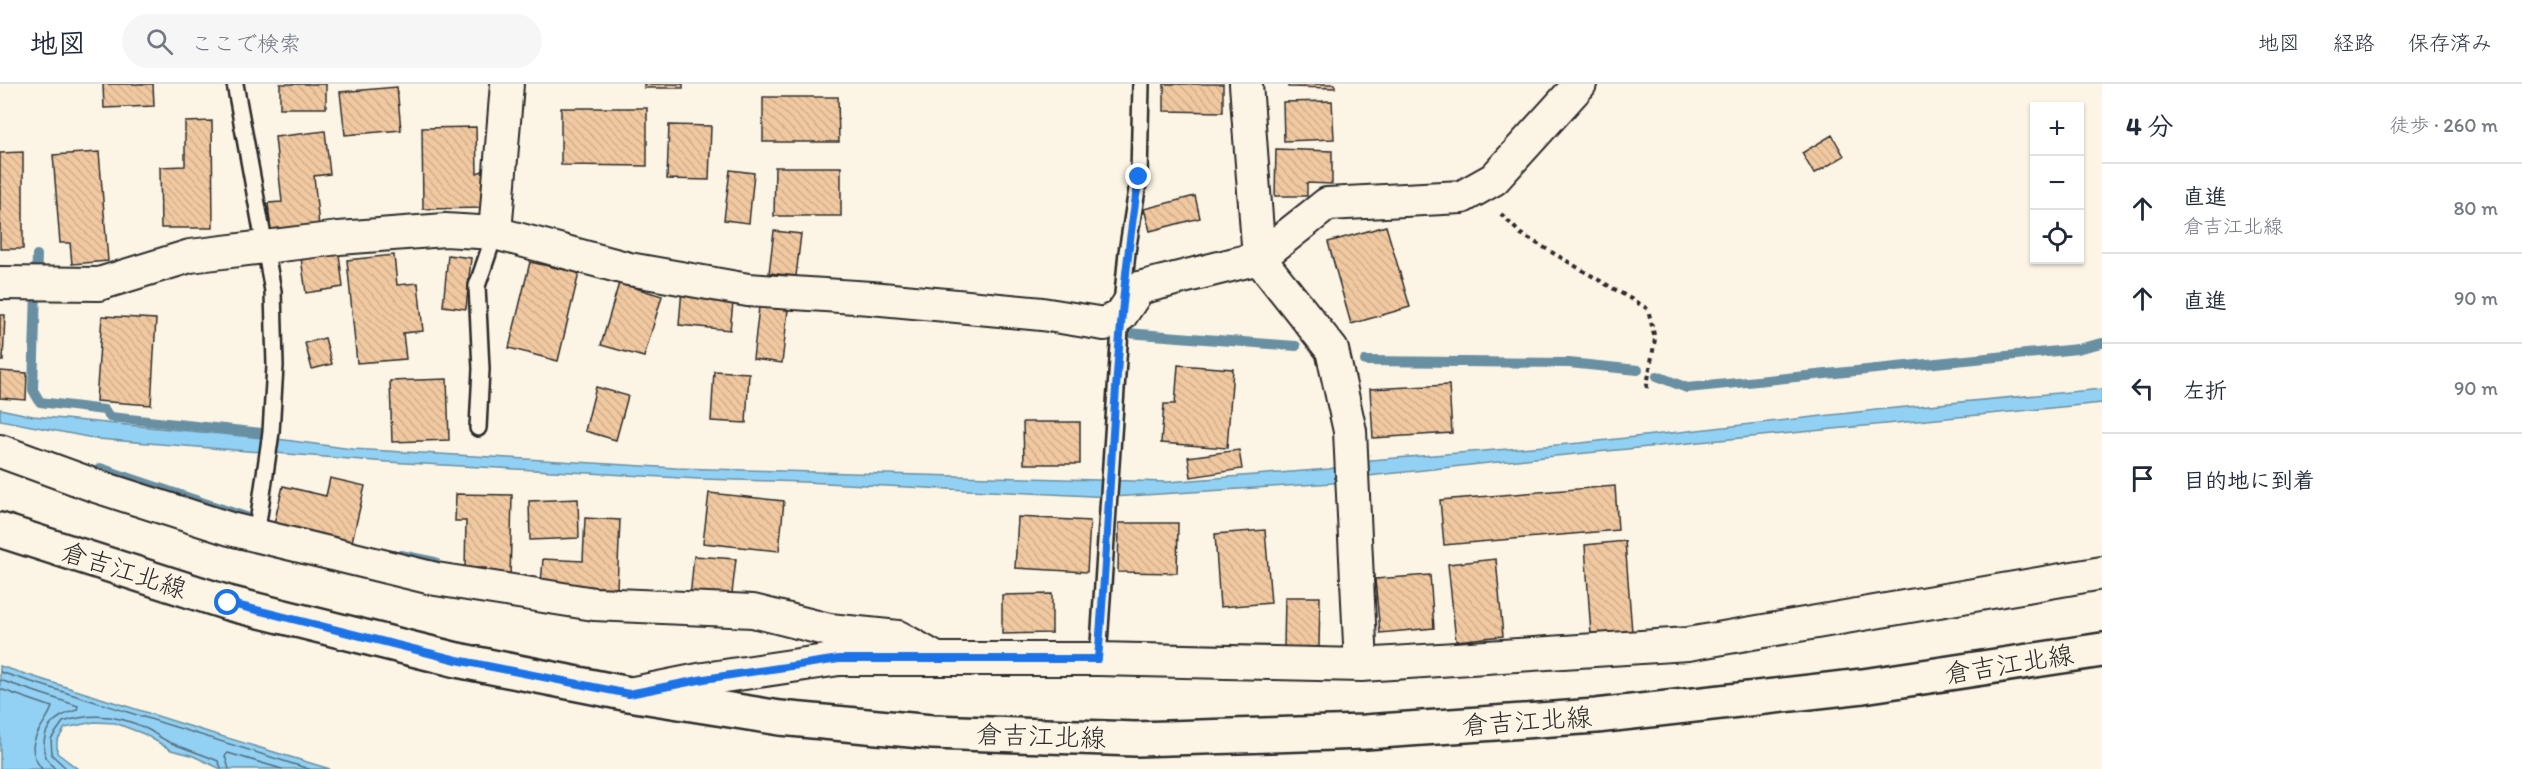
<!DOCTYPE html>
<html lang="ja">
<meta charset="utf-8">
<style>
body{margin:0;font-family:Itim,"Klee One",sans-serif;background:#f6f6f7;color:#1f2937}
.controls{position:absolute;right:18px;top:18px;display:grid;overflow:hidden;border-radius:0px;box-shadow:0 2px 4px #0004}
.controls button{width:54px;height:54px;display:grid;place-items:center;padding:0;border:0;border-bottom:2px solid #e0e1e3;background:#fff;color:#1f2937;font:30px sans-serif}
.stop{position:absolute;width:18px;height:18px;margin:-14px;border:4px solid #1a73e8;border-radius:50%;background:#fff}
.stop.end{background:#1a73e8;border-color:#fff;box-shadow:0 2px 6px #0008}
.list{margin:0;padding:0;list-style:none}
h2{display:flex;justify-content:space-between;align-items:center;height:78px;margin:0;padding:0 24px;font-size:26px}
h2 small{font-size:20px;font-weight:400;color:#747a83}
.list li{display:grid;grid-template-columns:39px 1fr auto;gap:18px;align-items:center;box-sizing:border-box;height:90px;padding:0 24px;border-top:2px solid #e0e1e3}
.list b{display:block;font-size:22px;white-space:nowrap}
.list p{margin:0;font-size:20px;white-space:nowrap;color:#747a83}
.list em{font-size:20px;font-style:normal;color:#747a83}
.icon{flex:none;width:33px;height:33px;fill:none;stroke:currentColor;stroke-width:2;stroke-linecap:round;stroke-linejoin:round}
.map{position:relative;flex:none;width:2102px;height:685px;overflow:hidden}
header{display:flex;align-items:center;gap:36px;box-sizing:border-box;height:84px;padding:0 30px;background:#fff;border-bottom:2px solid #e0e1e3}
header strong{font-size:28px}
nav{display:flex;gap:33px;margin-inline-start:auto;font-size:21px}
.search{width:420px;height:54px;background:#f6f6f7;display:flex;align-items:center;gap:15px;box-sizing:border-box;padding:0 21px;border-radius:33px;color:#747a83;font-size:22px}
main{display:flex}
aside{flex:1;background:#fff}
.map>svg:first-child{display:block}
.water{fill:#92d1f3;stroke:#698fa3;stroke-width:1.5}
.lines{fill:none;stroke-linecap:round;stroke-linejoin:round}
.shore{stroke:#546d7b;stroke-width:1.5}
.stream{stroke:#698fa3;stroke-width:10}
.building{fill:url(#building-back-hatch);stroke:#2b2b2b;stroke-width:1.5}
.service-casing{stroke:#2b2b2b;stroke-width:20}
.minor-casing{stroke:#2b2b2b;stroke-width:36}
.secondary-casing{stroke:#2b2b2b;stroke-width:38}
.path{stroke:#2b2b2b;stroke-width:4;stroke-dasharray:4.5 4.5;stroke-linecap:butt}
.service{stroke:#fcf5e5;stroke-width:15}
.minor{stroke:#fcf5e5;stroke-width:32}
.secondary{stroke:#fcf5e5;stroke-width:33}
.route{stroke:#1a73e8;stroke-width:8}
.labels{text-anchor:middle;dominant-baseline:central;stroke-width:6;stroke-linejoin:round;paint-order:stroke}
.street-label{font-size:26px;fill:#2b2b2b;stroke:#fcf5e5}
</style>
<header>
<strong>地図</strong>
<div class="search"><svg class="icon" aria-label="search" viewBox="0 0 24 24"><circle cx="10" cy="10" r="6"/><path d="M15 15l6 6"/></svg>ここで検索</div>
<nav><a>地図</a><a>経路</a><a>保存済み</a></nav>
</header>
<main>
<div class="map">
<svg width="2102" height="685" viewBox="0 0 2102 685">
<defs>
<pattern id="building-back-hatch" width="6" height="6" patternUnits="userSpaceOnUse" patternTransform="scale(1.5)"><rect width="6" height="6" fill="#f1c9a1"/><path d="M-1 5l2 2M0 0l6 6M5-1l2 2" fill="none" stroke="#cfad8b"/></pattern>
</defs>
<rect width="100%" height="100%" fill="#fcf5e5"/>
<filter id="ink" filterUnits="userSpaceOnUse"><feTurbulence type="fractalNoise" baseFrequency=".0167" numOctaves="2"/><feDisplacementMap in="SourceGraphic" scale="12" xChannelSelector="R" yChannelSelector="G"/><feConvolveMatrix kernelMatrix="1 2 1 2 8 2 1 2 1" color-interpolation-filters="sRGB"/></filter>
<g filter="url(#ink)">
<path class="water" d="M2102,305V319L1535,374L1368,392L1333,399L1112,413L804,398L700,395L387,378L98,355L0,336V325L33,332L285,356L352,365L474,372L676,384L1168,398L1329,385L1371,376L1581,359L1885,325Z
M0,582L211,649L330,685H221L191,671L171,666L144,650L115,639L94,638L65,644L57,657V669L78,685H0Z"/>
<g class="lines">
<path class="shore" d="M0,588L309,685
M0,596L78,622L77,626C52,633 40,646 45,673L55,685
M0,605L52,623C45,644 20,658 42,685
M67,685L52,671L51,655L63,638C93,628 121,631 149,646C157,651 165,657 174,660C188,666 203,670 218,677L222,685
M229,685L225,672L228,669L282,685"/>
<path class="stream" d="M37,171L33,306L40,318L104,326L110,333L262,349
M1127,249L1296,262
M1365,277L1569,279L1638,286
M1657,292L1687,304L2077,265L2102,259
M100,384L246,433
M401,471L435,478"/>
</g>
<path class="building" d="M103,0H153L154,22L104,24Z
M280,0H326V24H280Z
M644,0H683V4H644Z
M1164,0H1223V28L1164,27Z
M1288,0H1335V4L1288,3Z
M397,3L401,46L345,51L340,8Z
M763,13H838L839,58H763Z
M1332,17L1334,55L1284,57L1283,18Z
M561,24H647V82L561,81Z
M212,37L213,144H161L160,83L185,82V38Z
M669,41L711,42L709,96L667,95Z
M476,43L477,89L485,86L486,124L423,125L422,44Z
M325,47L330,90L314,92L319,142L271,148L268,119L282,118L275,53Z
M1832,51L1844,72L1814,90L1802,69Z
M1276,65L1332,67V100L1307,99V112H1275Z
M23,68V165H0V69Z
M99,68L108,177L72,180L70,159H60L53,71Z
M775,83H841V132H774Z
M730,86L754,89L749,139L724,136Z
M1195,112L1200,134L1150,147L1144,125Z
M1386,142L1410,223L1351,240L1328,158Z
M774,147L801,150L796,192L769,189Z
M339,170L343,203L306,209L301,174Z
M394,171L397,201L418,199L423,247L403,249L406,275L357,279L347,176Z
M448,171L471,174L466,225L443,222Z
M530,178L579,189L558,277L509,264Z
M619,199L662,212L644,273L601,261Z
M682,205L734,210L730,246L679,241Z
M759,223L788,226L782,279L753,275Z
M0,231H5L3,277H0Z
M102,232L156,235L151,321L96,317Z
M325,254L332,280L312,285L305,259Z
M1178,281L1233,285L1227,364L1161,359L1164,320H1175Z
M0,287L27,289L26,316L0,314Z
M714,287L749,289L746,339L711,337Z
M447,295L449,356L392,358L390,297Z
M1449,301L1452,349L1373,354L1370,305Z
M596,303L628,312L616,356L585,347Z
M1023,338H1080V380H1024Z
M1239,366L1242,385L1191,393L1188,373Z
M330,394L365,402L350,466L272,448L283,402L326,412Z
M1615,402L1618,446L1444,461L1440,416Z
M709,409L784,417L779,467L703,459Z
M456,410L512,411L510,496H486V484H465L466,437H455Z
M578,415L579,454L530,456L529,417Z
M1018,433L1090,437L1087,488L1015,484Z
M585,434L620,436L617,504L541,500L543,475L583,477Z
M1119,439H1178L1177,489L1118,488Z
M1265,446L1271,519L1220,523L1215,450Z
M1625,457L1632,548L1591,551L1585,461Z
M694,472L736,475L731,518L690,514Z
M1496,475L1503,552L1456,557L1448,480Z
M1430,491L1434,544L1380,549L1375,495Z
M1052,510V549L1002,550V511Z
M1285,513H1320L1319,563H1284Z"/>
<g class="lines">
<g class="service-casing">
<path id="service" d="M235,0L273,207L275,282L271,348L258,439
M478,344L481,285L477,202L495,149
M1098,575L1121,231L1127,168L1139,93L1141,0"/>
</g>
<g class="minor-casing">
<path id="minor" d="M1246,0L1259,174L1332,266L1350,347L1361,581
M495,149L507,0
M0,199L99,200L190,172L339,154L445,146L495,149L629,185L748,206L871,214L1042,230L1104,240L1121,231L1139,204L1259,174L1327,120L1462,113L1494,95L1580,0
M0,367L96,402L230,445L436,495L594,520L753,527L829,546L898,553L933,573
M634,609L704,595L839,575H1098L1361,581L1688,560L2102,489"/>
</g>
<g class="secondary-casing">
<path id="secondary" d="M0,446L228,519L457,576L629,610L780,634L932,648L1136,655L1365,648L1596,632L1863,602L2102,566"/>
</g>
<path class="path" d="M1501,130L1521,150L1648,225L1655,255L1646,307"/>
<use href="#service" class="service"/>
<use href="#minor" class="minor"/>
<use href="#secondary" class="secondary"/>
</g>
</g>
<g class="lines" filter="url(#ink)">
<path class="route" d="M228,519L457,576L629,610L704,595L839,575H1098C1112,414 1113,252 1139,93"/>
</g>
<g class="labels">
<g class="street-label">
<text transform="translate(124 486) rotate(18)">倉吉江北線</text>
<text transform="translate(2009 580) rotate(-9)">倉吉江北線</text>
<text transform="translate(1527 637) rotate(-4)">倉吉江北線</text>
<text transform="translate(1041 652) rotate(2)">倉吉江北線</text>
</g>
</g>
</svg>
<div class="controls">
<button>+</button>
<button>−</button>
<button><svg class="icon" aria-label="locate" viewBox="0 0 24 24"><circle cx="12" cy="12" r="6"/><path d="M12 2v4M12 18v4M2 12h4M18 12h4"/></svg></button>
</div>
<div class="stop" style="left:228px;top:519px"></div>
<div class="stop end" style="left:1139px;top:93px"></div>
</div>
<aside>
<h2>4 分<small>徒歩 · 260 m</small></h2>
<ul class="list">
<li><svg class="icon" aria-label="ahead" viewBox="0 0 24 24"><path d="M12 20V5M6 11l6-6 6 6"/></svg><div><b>直進</b><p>倉吉江北線</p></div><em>80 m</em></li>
<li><svg class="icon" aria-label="ahead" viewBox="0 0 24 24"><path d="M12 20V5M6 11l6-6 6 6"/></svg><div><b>直進</b></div><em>90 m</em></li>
<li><svg class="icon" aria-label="left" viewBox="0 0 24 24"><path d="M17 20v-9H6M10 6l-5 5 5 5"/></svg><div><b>左折</b></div><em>90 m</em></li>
<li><svg class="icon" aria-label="arrive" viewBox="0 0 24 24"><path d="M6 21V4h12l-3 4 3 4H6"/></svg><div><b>目的地に到着</b></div></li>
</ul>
</aside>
</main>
